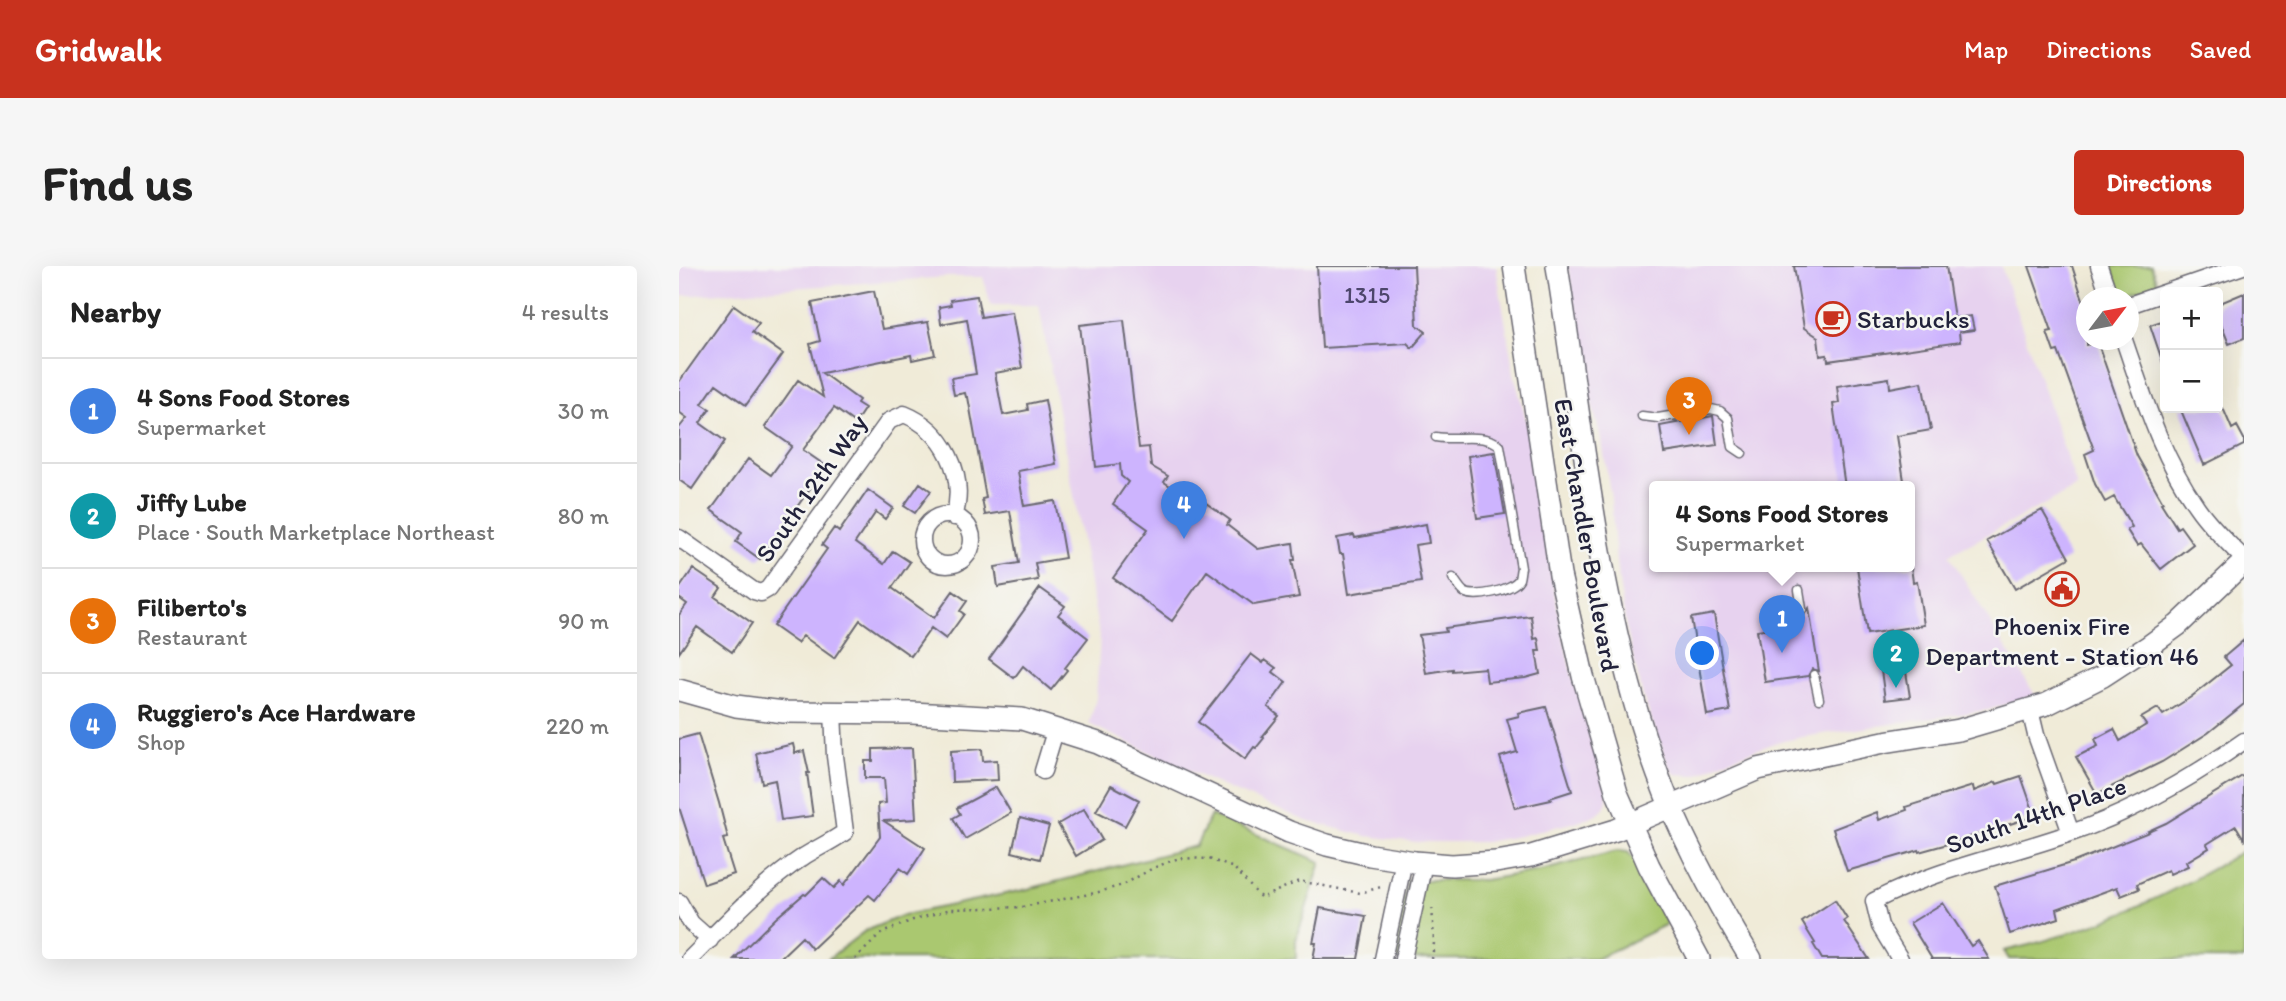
<!DOCTYPE html>
<meta charset="utf-8">
<style>
body{margin:0;font-family:Itim,sans-serif;background:#f6f6f6;color:#222}
.controls{position:absolute;right:21px;top:21px;display:grid;overflow:hidden;border-radius:7px;box-shadow:0 7px 28px #0002}
.controls button{width:63px;height:63px;display:grid;place-items:center;padding:0;border:0;border-bottom:2px solid #e0e0e0;background:#fff;color:#222;font:35px sans-serif}
.compass{position:absolute;left:1397px;top:21px;width:63px;height:63px;border-radius:50%;background:#fff;box-shadow:0 7px 28px #0002;rotate:58deg}
.you{position:absolute;left:1024px;top:388px;width:24px;height:24px;margin:-18px;border:5px solid #fff;border-radius:50%;background:#1a73e8;box-shadow:0 0 0 10px #1a73e833}
.badge{display:grid;place-items:center;width:46px;height:46px;border-radius:50%;background:#c8321e;color:#fff;font-size:23px;font-weight:700}
.pin{position:absolute;translate:-50% -58px;filter:drop-shadow(0 2px 4px #0008)}
.pin::after{content:'';position:absolute;top:37px;width:24px;height:21px;background:inherit;clip-path:polygon(0 0,100% 0,50% 100%)}
.popup{position:absolute;left:970px;top:215px;width:266px;height:91px;box-sizing:border-box;display:grid;place-content:center;border-radius:7px;background:#fff;filter:drop-shadow(0 2px 5px #0005);font-size:23px;white-space:nowrap;color:#767676}
.popup b{font-size:26px;color:#222}
.popup::after{content:'';position:absolute;left:50%;top:100%;margin-left:-14px;border:14px solid transparent;border-top-color:#fff}
.list{margin:0;padding:0;list-style:none}
h2{display:flex;justify-content:space-between;align-items:center;height:91px;margin:0;padding:0 28px;font-size:30px}
h2 small{font-size:23px;font-weight:400;color:#767676}
.list li{display:grid;grid-template-columns:46px 1fr auto;gap:21px;align-items:center;box-sizing:border-box;height:105px;padding:0 28px;border-top:2px solid #e0e0e0}
.list b{display:block;font-size:26px;white-space:nowrap}
.list p{margin:0;font-size:23px;white-space:nowrap;color:#767676}
.list em{font-size:23px;font-style:normal;color:#767676}
.map{position:relative;flex:none;width:1565px;height:693px;overflow:hidden;border-radius:7px}
header{display:flex;align-items:center;gap:42px;box-sizing:border-box;height:98px;padding:0 35px;background:#c8321e;color:#fff}
header strong{font-size:33px}
nav{display:flex;gap:38px;margin-inline-start:auto;font-size:24px}
.intro{display:flex;align-items:center;justify-content:space-between;box-sizing:border-box;height:168px;padding:0 42px}
h1{margin:0;font-size:49px}
.button{padding:18px 32px;border-radius:7px;background:#c8321e;color:#fff;font-size:24px;font-weight:700}
main{display:flex;gap:42px;padding:0 42px}
aside{flex:1;background:#fff;border-radius:7px;box-shadow:0 7px 28px #0002}
.map>svg:first-child{display:block}
.built{fill:#e7d2ef;fill-rule:evenodd}
.green{fill:#aac86f;stroke:#667555;stroke-width:2}
.building{fill:#cdb4fe}
.lines{fill:none;stroke-linecap:round;stroke-linejoin:round}
.lane-casing{stroke:#6a6872;stroke-width:11}
.street-casing{stroke:#6a6872;stroke-width:19}
.secondary-casing{stroke:#6a6872;stroke-width:24}
.path{stroke:#6a6872;stroke-width:2.5;stroke-dasharray:2 5;stroke-linecap:butt}
.lane{stroke:#fff;stroke-width:8}
.street{stroke:#fff;stroke-width:16}
.secondary{stroke:#fff;stroke-width:21}
.labels{text-anchor:middle;dominant-baseline:central;stroke-width:5;stroke-linejoin:round;paint-order:stroke}
.number-label{font-size:23px;fill:#4d466c}
.poi-label{font-size:26px;fill:#22223b;stroke:#f6f6f2;text-anchor:start}
.street-label{font-size:26px;fill:#22223b;stroke:#f6f6f2}
</style>
<header>
<strong>Gridwalk</strong>
<nav><a>Map</a><a>Directions</a><a>Saved</a></nav>
</header>
<div class="intro"><h1>Find us</h1><a class="button">Directions</a></div>
<main>
<aside>
<h2>Nearby<small>4 results</small></h2>
<ul class="list">
<li><span class="badge" style="background:#3f7fe0">1</span><div><b>4 Sons Food Stores</b><p>Supermarket</p></div><em>30 m</em></li>
<li><span class="badge" style="background:#0f9aa8">2</span><div><b>Jiffy Lube</b><p>Place · South Marketplace Northeast</p></div><em>80 m</em></li>
<li><span class="badge" style="background:#e8710a">3</span><div><b>Filiberto's</b><p>Restaurant</p></div><em>90 m</em></li>
<li><span class="badge" style="background:#3f7fe0">4</span><div><b>Ruggiero's Ace Hardware</b><p>Shop</p></div><em>220 m</em></li>
</ul>
</aside>
<div class="map">
<svg width="1565" height="693" viewBox="0 0 1565 693">
<rect width="100%" height="100%" fill="#f6f6f2"/>
<filter id="ink" filterUnits="userSpaceOnUse"><feTurbulence type="fractalNoise" baseFrequency=".0143" numOctaves="2"/><feDisplacementMap in="SourceGraphic" scale="14" xChannelSelector="R" yChannelSelector="G"/><feConvolveMatrix kernelMatrix="1 2 1 2 8 2 1 2 1" color-interpolation-filters="sRGB"/></filter>
<filter id="wash" filterUnits="userSpaceOnUse"><feTurbulence type="fractalNoise" baseFrequency=".00686" numOctaves="4" result="noise"/><feDisplacementMap in="SourceGraphic" scale="28" xChannelSelector="R" yChannelSelector="G"/><feGaussianBlur stdDeviation="1.57" result="paint"/><feColorMatrix in="noise" values="0 0 0 0 0 0 0 0 0 0 0 0 0 0 0 0 0 1.4 0 .05"/><feComposite in="paint" operator="in"/></filter>
<g filter="url(#wash)">
<rect width="100%" height="100%" fill="#f0ebd8"/>
<path class="built" d="M0,0H817L835,108L853,177L876,329L890,398L928,525V535L925,542L918,548L904,554L840,570L806,576H738L687,570L628,555L543,520L410,458L417,433L421,373L360,39H312L304,11H269L0,30Z
M889,0H1322L1398,221L1270,289L1356,429L1309,444L1123,471L1096,477L1048,494L1017,509L996,508L989,499L964,430L947,361L937,296L932,232L923,175L909,124ZM975,221H1231V301H975Z"/>
<path class="green" d="M1432,0H1472L1479,19L1443,31Z
M532,549L642,596L617,674V693H149L186,665L225,649L345,624L517,580Z
M1565,584V693H1330L1325,685C1411,666 1491,630 1565,584Z
M938,585L949,586L964,605L988,658L917,693H711L729,614H805L865,604Z"/>
<g id="blocks">
<path class="building" d="M638,0H735L738,59L747,66L733,82L728,77L643,82Z
M1115,0H1267L1275,52L1292,50L1295,64L1280,66L1281,76L1149,95L1148,89L1141,90L1139,71L1125,62Z
M1350,0H1393L1408,46V79L1418,75L1458,190L1484,236L1482,237L1498,262L1501,260L1514,278L1482,303L1462,278L1458,280L1448,264L1453,261L1435,231L1426,236L1416,218L1406,188L1415,184L1379,85L1375,86L1368,66L1373,65Z
M195,25L203,63L249,56L256,89L233,94L232,89L143,107L180,134L178,137L186,142L176,157L155,142L124,184L147,200L81,293L57,276L63,266L32,244L69,193L92,209L113,180L86,161L119,114L144,131L131,78L141,75L133,37Z
M1565,27V72L1550,78L1539,51V38Z
M298,30L302,51L333,46L343,102L316,107L324,149L349,144L348,138L366,134L377,198L339,205L345,240L376,235L386,292L356,297L359,314L319,321L316,301L340,297L331,245L306,249L303,233L307,232L289,131H287L286,127L275,129L272,112L297,108L288,53L262,58L260,41L272,39L271,34Z
M55,39L80,57L73,66L104,88L67,139L37,118L23,138L31,143L21,157L46,175L13,223L0,214V162L8,152L0,146V116Z
M445,54L460,182L470,181L472,200L489,210L485,216L507,230L510,225L551,254L548,259L579,283L614,277L616,294H613L620,331L575,339L528,305L493,355L434,312L469,263L434,238L449,216L442,210L441,198L417,201L401,59Z
M1486,54V96L1484,97L1471,59Z
M1210,112L1211,122L1243,116L1252,164L1218,170L1226,221H1166L1154,138L1160,137L1158,120Z
M1501,142H1544L1553,163L1558,160L1565,173V179L1525,199Z
M1034,150L1038,179L985,187L981,160Z
M815,186L826,248L798,252L789,190Z
M241,217L252,225L236,247L225,240Z
M189,224L214,242L206,253L197,246L176,277L205,298L214,285L231,296L213,322L255,352L274,325L288,335L281,345L285,348L267,373L252,362L232,390L181,354L155,392L124,370L118,377L94,360L148,283L143,279L155,262L160,266Z
M1363,244L1390,292L1336,323L1308,275Z
M747,258L750,277L736,279L742,316L670,328L664,288H661L658,272L675,269L676,272Z
M1178,301H1232L1234,316L1238,315L1245,359L1188,368Z
M14,303L42,322L36,331L73,357L53,386L18,361L0,387V349L8,338L0,332V323Z
M361,322L386,340L379,349L409,372L386,402L388,404L372,424L344,400L335,412L310,393Z
M1130,342L1140,405L1133,403L1129,410L1086,416L1078,364L1110,359L1107,346L1117,344L1120,349H1125Z
M1035,348L1051,445L1028,449L1012,352Z
M852,350L855,373L859,372L861,385H857L861,408L846,412L808,416L806,402L773,405V403L747,407L740,369L767,366L766,362Z
M1565,374V438L1529,467L1483,496L1418,528L1397,491L1419,480L1416,473L1435,463L1441,475L1467,459L1462,452L1479,442L1484,449L1512,431L1552,399L1545,391Z
M572,388L584,397L586,394L597,402L594,406L607,416L589,441L600,450L583,471L585,472L577,482L575,481L566,493L519,456Z
M1225,393L1231,431L1206,434L1201,397Z
M867,441L893,525L871,532L872,534L836,542L821,491L838,486L828,453L840,450L839,447Z
M19,468L40,537L49,572L44,573L55,608L25,618L0,541V473Z
M114,478L116,487L125,485L130,507H128L134,550L102,554L96,514L83,517L77,487Z
M233,482L237,553L205,555L246,582L229,608L221,602L196,634L190,629L133,683L123,671L100,693H55L97,652L125,628L127,629L144,612L155,622L162,615L165,619L201,571L199,538L207,537L205,512H186V495H194V483Z
M303,483L304,495L318,494L319,514L273,516L272,485Z
M1565,509V573L1557,560L1528,578L1530,582L1507,596L1509,600L1491,608L1489,604L1458,618L1460,623L1442,630L1438,621L1378,643L1380,652L1331,668L1316,620L1395,596L1470,566L1469,565L1487,557Z
M1342,510L1356,550L1265,579L1240,586V584L1168,605L1154,563L1198,546L1200,554L1228,544L1227,541L1265,529L1294,520L1295,525L1317,516L1318,518Z
M432,519L460,534L446,560L417,545Z
M317,521L332,547L286,573L274,552L281,548L278,542Z
M405,543L423,574L397,590L379,558Z
M341,552L370,560L361,593L333,586Z
M1156,634L1168,653L1165,655L1190,693H1143L1134,678L1136,677L1123,656Z
M1264,637L1292,680L1299,675L1310,693H1253L1231,657Z
M641,642L687,650L679,693H634L637,677H634Z"/>
</g>
</g>
<g filter="url(#ink)">
<use href="#blocks" fill-opacity="0" stroke="#6a6872" stroke-width="2"/>
<g class="lines">
<g class="lane-casing">
<path id="lane" d="M963,150L979,152L1032,143L1041,145L1049,152L1054,181L1063,187
M757,171C776,175 807,166 821,180L842,302C841,305 841,310 840,313C834,324 796,333 785,326C781,323 777,316 774,312
M1120,324L1123,343
M1135,409L1140,433"/>
</g>
<g class="street-casing">
<path id="street" d="M1420,0L1431,32
M1450,39L1564,0
M1445,74C1465,132 1482,190 1518,241C1531,260 1549,277 1565,293
M243 274a25 25 0 1 1 50 0a25 25 0 1 1-50 0Z
M0,272L75,325L82,327L89,323L210,155L225,148C265,164 288,209 275,251
M1351,444L1357,469L1392,567
M364,505L377,462
M0,636L12,657L31,674
M11,693C46,658 82,619 124,591C138,582 152,576 166,566L156,490L154,445
M704,693L725,594
M724,693L745,597
M1221,693L1201,660L1195,635C1257,603 1326,590 1392,567C1455,546 1511,513 1565,475"/>
</g>
<g class="secondary-casing">
<path id="secondary" d="M835,0L881,309L904,410L938,527L970,600L1020,693
M878,0C905,170 919,346 979,509C1002,572 1037,635 1072,693
M0,424L57,440L105,446L233,447L343,453L419,477L610,566L648,579L691,589L736,596L773,599L817,596L852,590L937,564L1079,503L1205,476L1280,464L1368,438L1424,410L1470,380L1499,359L1565,296"/>
</g>
<path class="path" d="M176,693L203,667L234,654L272,643L343,641L416,627L444,619L474,602L500,592L530,593L555,602L582,632L620,615L681,627L702,621
M753,693L755,677L753,638"/>
<use href="#lane" class="lane"/>
<use href="#street" class="street"/>
<use href="#secondary" class="secondary"/>
</g>
</g>
<defs>
<g id="cafe-ring" transform="scale(1.75)"><circle r="9.5" fill="#f6f6f2" stroke="#c8321e" stroke-width="1.5"/><path d="M-5.5-4.5H6V0H3Q3 3.5 0 3.5H-2.5Q-5.5 3.5-5.5 0ZM3-3.2v2h1.7v-2ZM-6 4.5H4V6H-6Z" fill="#c8321e"/></g>
<g id="civic-ring" transform="scale(1.75)"><circle r="9.5" fill="#f6f6f2" stroke="#c8321e" stroke-width="1.5"/><path d="M-.6-6.5H3V-4.5H.6V-3L4-1V1h2V6H-6V1h2V-1L-.6-3ZM-1.2 2.5V6h2.4V2.5Z" fill="#c8321e"/></g>
</defs>
<g fill-rule="evenodd">
<use href="#cafe-ring" x="1154" y="53"/>
<use href="#civic-ring" x="1383" y="323"/>
</g>
<g class="labels">
<g class="number-label">
<text x="688" y="29">1315</text>
</g>
<g class="poi-label">
<text x="1178" y="53">Starbucks</text>
<text x="1383" y="360" text-anchor="middle">Phoenix Fire<tspan x="1383" dy="30">Department - Station 46</tspan></text>
</g>
<g class="street-label">
<text transform="translate(132 222) rotate(-55)">South 12th Way</text>
<text transform="translate(908 269) rotate(80)">East Chandler Boulevard</text>
<text transform="translate(1357 549) rotate(-19)">South 14th Place</text>
</g>
</g>
</svg>
<div class="controls">
<button>+</button>
<button>−</button>
</div>
<svg class="compass" viewBox="-18 -18 36 36"><path d="M0-13l5 13h-10z" fill="#e53935"/><path d="M0 13l5-13h-10z" fill="#767676"/></svg>
<div class="you"></div>
<div class="pin badge" style="left:1103px;top:387px;background:#3f7fe0">1</div>
<div class="popup"><b>4 Sons Food Stores</b>Supermarket</div>
<div class="pin badge" style="left:1217px;top:422px;background:#0f9aa8">2</div>
<div class="pin badge" style="left:1010px;top:169px;background:#e8710a">3</div>
<div class="pin badge" style="left:505px;top:273px;background:#3f7fe0">4</div>
</div>
</main>
